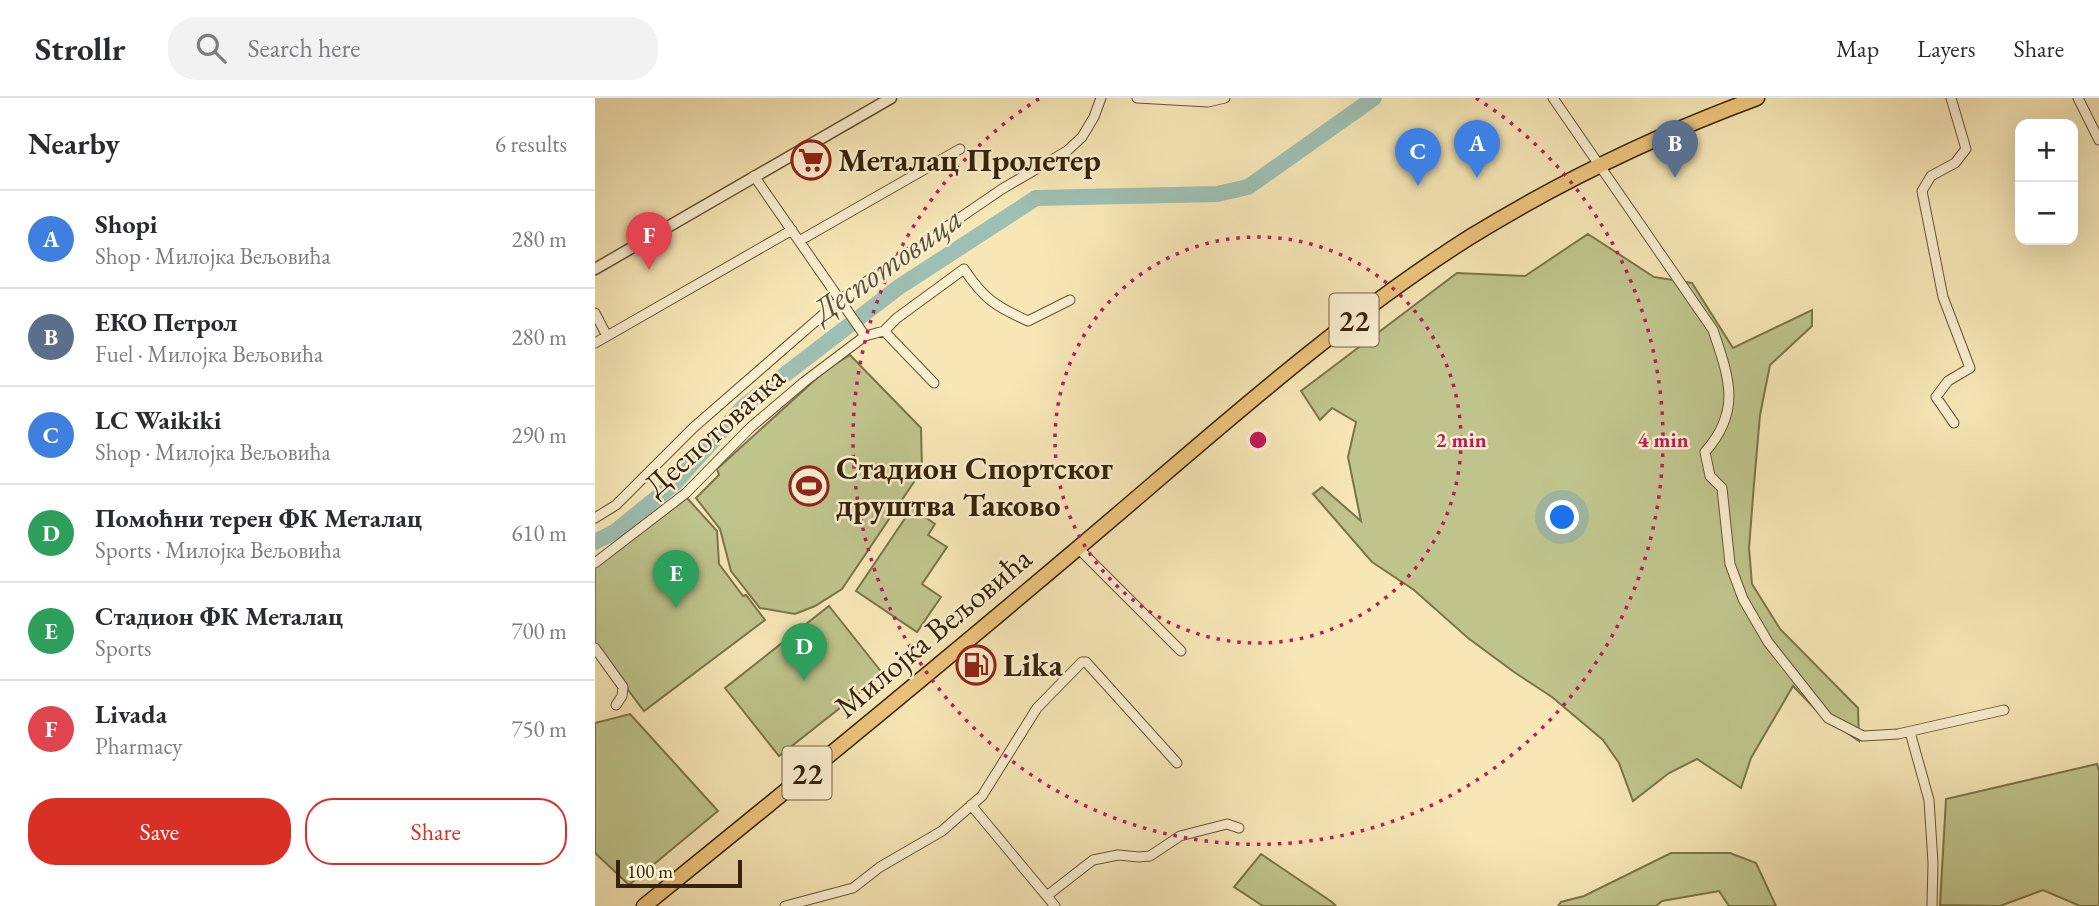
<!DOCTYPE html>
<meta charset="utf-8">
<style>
body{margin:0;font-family:"EB Garamond",serif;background:#f2f2f3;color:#2b2b33}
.controls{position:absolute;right:21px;top:21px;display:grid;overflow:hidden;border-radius:14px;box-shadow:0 7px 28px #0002}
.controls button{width:63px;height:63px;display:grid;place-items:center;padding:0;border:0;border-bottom:2px solid #e1e1e2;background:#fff;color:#2b2b33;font:35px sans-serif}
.scale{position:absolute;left:21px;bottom:18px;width:126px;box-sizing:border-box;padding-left:7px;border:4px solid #372308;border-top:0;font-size:19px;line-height:24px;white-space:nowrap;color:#372308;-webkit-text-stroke:5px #faefd0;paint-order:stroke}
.you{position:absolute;left:968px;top:420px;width:24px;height:24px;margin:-18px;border:5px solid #fff;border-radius:50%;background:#1a73e8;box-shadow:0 0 0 10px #1a73e833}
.badge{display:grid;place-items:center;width:46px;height:46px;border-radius:50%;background:#d93025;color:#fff;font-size:23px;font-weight:700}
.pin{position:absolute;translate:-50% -58px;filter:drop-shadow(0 2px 4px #0008)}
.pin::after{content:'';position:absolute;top:37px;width:24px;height:21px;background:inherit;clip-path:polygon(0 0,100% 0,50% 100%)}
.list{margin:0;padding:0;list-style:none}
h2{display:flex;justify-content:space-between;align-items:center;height:91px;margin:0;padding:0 28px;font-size:30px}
h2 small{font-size:23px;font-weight:400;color:#7c7c81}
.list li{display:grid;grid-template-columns:46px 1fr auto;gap:21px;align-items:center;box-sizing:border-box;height:98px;padding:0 28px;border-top:2px solid #e1e1e2}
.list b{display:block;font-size:26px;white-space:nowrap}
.list p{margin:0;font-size:23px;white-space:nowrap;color:#7c7c81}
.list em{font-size:23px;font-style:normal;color:#7c7c81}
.actions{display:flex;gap:14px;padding:21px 28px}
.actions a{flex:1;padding:16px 0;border:2px solid #d93025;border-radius:28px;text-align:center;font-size:24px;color:#d93025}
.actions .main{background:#d93025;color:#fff}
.icon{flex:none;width:38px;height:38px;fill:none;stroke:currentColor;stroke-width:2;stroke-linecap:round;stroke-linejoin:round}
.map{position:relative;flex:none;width:1504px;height:808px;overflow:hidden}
header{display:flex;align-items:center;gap:42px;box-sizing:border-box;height:98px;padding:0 35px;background:#fff;border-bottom:2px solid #e1e1e2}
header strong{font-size:33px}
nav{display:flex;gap:38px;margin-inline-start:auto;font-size:24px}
.search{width:490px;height:63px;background:#f2f2f3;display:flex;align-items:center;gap:18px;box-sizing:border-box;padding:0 24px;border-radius:28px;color:#7c7c81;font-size:26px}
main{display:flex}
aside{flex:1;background:#fff}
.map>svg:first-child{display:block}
.green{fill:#bfc48c;stroke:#7b744a;stroke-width:2}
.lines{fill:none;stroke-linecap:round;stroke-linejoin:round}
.river{stroke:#9ebfb3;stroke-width:16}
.minor-casing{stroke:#675434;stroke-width:11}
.tertiary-casing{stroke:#675434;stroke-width:13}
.primary-casing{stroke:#372308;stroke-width:17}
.minor{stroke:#faefd0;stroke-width:9}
.tertiary{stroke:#faefd0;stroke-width:10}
.primary{stroke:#ecc47c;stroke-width:14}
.ring{fill:none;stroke:#c2185b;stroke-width:3.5;stroke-dasharray:3.5 7}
.labels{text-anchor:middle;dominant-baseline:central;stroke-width:5;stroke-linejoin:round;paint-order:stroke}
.shield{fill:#faefd0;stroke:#726044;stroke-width:2}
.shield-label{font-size:30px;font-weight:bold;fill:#372308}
.poi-label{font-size:32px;font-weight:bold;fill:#372308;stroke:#faefd0;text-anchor:start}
.street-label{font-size:32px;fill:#372308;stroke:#faefd0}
.water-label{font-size:33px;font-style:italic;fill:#56523b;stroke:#faefd0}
.centre{fill:#c2185b;stroke:#faefd0;stroke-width:3.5}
.ring-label{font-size:21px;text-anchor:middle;font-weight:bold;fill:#c2185b;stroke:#faefd0;stroke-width:5;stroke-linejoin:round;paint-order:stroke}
</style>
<header>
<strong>Strollr</strong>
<div class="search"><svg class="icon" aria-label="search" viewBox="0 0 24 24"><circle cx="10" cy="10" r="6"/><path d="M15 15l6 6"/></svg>Search here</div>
<nav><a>Map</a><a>Layers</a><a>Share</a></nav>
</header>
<main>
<aside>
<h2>Nearby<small>6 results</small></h2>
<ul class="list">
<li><span class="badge" style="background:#3f7fe0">A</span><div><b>Shopi</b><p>Shop · Милојка Вељовића</p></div><em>280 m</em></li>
<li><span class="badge" style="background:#5c6f8a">B</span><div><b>ЕКО Петрол</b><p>Fuel · Милојка Вељовића</p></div><em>280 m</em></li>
<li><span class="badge" style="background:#3f7fe0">C</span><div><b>LC Waikiki</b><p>Shop · Милојка Вељовића</p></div><em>290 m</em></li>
<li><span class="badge" style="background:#2e9e5b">D</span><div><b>Помоћни терен ФК Металац</b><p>Sports · Милојка Вељовића</p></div><em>610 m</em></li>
<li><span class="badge" style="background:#2e9e5b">E</span><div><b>Стадион ФК Металац</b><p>Sports</p></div><em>700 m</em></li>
<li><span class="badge" style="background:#e0444e">F</span><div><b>Livada</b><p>Pharmacy</p></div><em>750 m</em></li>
</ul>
<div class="actions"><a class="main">Save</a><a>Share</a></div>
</aside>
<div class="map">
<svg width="1504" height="808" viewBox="0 0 1504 808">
<rect width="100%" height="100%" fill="#f7e7b7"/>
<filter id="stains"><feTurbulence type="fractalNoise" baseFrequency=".00286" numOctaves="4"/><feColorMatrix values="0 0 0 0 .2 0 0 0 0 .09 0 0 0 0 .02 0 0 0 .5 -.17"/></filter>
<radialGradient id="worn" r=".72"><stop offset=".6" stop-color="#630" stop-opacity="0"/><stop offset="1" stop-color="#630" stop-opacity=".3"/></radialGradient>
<path class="green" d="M993,136L1059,179L1097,185L1138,250L1217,212V228L1175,267L1165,317L1159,386L1154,450L1157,486L1185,531L1263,610L1264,643L1226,617L1198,588L1156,660L1146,690L1102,661L1074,675L1038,703L1024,665L1008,642L957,599L919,574L873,540L819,492L777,464L718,396L727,389L766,423L753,359L761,324L737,310L725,322L706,293L862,175L930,178Z
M255,257L326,330L327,372L247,491L220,508L200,516L165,510L136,473L125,431L101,400L124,377L122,371L232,271Z
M92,400L122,433L124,466L148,498L151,497L170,522L49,613L0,548V469Z
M317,410L340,426L333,437L352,449L327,486L346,499L322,534L261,493Z
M234,508L288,576L184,658L130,590Z
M35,616L123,713L34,787L0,755V625Z
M1502,666L1504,673V808H1485L1448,792L1405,808L1345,807L1351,701Z
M1076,755H1135L1161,765L1181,808H1134L1124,793L1067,803L1061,808H963L966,804L989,798Z
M666,756L737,804L741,808H668L639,789Z"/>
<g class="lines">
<path class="river" d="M0,444L21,433L80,385L149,308L304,189L441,100L622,96L653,89L779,0"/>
<g class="minor-casing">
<path id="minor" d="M542,0L613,4L630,0
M958,0L1118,232C1134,280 1147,312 1110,354L1115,378L1127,390L1135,466L1148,501L1173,544L1233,620L1268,638L1303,636L1409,612
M1356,0L1371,51L1360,65L1336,78L1327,93L1348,199L1375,270L1353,283L1341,299L1359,325
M1483,0L1504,42
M159,78L270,238
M204,143L365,51
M0,215L12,238
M289,233L339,285
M0,245L197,132
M0,420L21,407L98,330L246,201L407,91L472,53L487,39L499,19L506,0
M483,450L586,553
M0,465L91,395L156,329L209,284L270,238L289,233L302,220L369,171C389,201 400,208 433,223L475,202
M0,550L28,589L27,598L21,607
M1315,634L1334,702L1338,765L1337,808
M376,707L460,808
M453,797L498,762L523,757L544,759L555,758L585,738L632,726L644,730
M190,808L258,790L285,769L347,733L387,698L442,610L487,564H491L582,665"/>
</g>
<g class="tertiary-casing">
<path id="tertiary" d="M0,171L296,0"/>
</g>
<g class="primary-casing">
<path id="primary" d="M49,808C195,690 340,571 483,450C610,343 735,228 875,139C966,83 1062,37 1162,0"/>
</g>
<use href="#minor" class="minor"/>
<use href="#tertiary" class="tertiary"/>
<use href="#primary" class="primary"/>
</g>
<g class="ring">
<circle cx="663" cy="342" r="203"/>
<path d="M881 0A405 405 0 1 1 445 0"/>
</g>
<defs>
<g id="supermarket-ring" transform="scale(2.0125)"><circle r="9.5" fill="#faefd0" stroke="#8f2418" stroke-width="1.5"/><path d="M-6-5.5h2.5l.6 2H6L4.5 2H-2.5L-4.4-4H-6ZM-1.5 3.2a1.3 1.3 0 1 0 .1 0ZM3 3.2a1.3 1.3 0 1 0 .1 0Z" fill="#8f2418"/></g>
<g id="stadium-ring" transform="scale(2.0125)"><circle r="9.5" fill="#faefd0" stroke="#8f2418" stroke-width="1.5"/><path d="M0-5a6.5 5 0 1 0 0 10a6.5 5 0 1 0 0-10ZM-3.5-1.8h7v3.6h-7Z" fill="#8f2418"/></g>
<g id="fuel-ring" transform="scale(2.0125)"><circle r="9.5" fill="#faefd0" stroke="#8f2418" stroke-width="1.5"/><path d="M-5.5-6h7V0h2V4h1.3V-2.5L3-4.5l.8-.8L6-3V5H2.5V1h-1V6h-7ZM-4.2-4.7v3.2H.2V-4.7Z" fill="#8f2418"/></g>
</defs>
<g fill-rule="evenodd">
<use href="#supermarket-ring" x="216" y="62"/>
<use href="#stadium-ring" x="214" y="388"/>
<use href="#fuel-ring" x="381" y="567"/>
</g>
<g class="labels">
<g class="shield">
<rect x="734.5" y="195.5" width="49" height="53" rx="5"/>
<rect x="187.5" y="648.5" width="49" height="53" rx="5"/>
</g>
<g class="shield-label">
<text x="759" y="222">22</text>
<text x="212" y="675">22</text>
</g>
<g class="poi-label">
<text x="243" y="62">Металац Пролетер</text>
<text x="241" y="370">Стадион Спортског<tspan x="241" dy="37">друштва Таково</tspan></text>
<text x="408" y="567">Lika</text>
</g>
<g class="street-label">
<text transform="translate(119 333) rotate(-42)">Деспотовачка</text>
<text transform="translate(338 534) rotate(-40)">Милојка Вељовића</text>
</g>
<g class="water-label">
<text transform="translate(292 166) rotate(-35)">Деспотовица</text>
</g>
</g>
<circle cx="663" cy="342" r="10" class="centre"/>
<g class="ring-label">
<text x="866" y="349">2 min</text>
<text x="1068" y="349">4 min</text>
</g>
<rect width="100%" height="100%" filter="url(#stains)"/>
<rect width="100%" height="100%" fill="url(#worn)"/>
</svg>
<div class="controls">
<button>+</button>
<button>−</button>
</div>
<div class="scale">100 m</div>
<div class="you"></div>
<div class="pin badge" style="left:882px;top:80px;background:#3f7fe0">A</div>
<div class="pin badge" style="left:1080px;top:80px;background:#5c6f8a">B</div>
<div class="pin badge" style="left:823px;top:88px;background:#3f7fe0">C</div>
<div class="pin badge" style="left:209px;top:583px;background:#2e9e5b">D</div>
<div class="pin badge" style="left:81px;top:510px;background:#2e9e5b">E</div>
<div class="pin badge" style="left:54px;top:172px;background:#e0444e">F</div>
</div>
</main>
